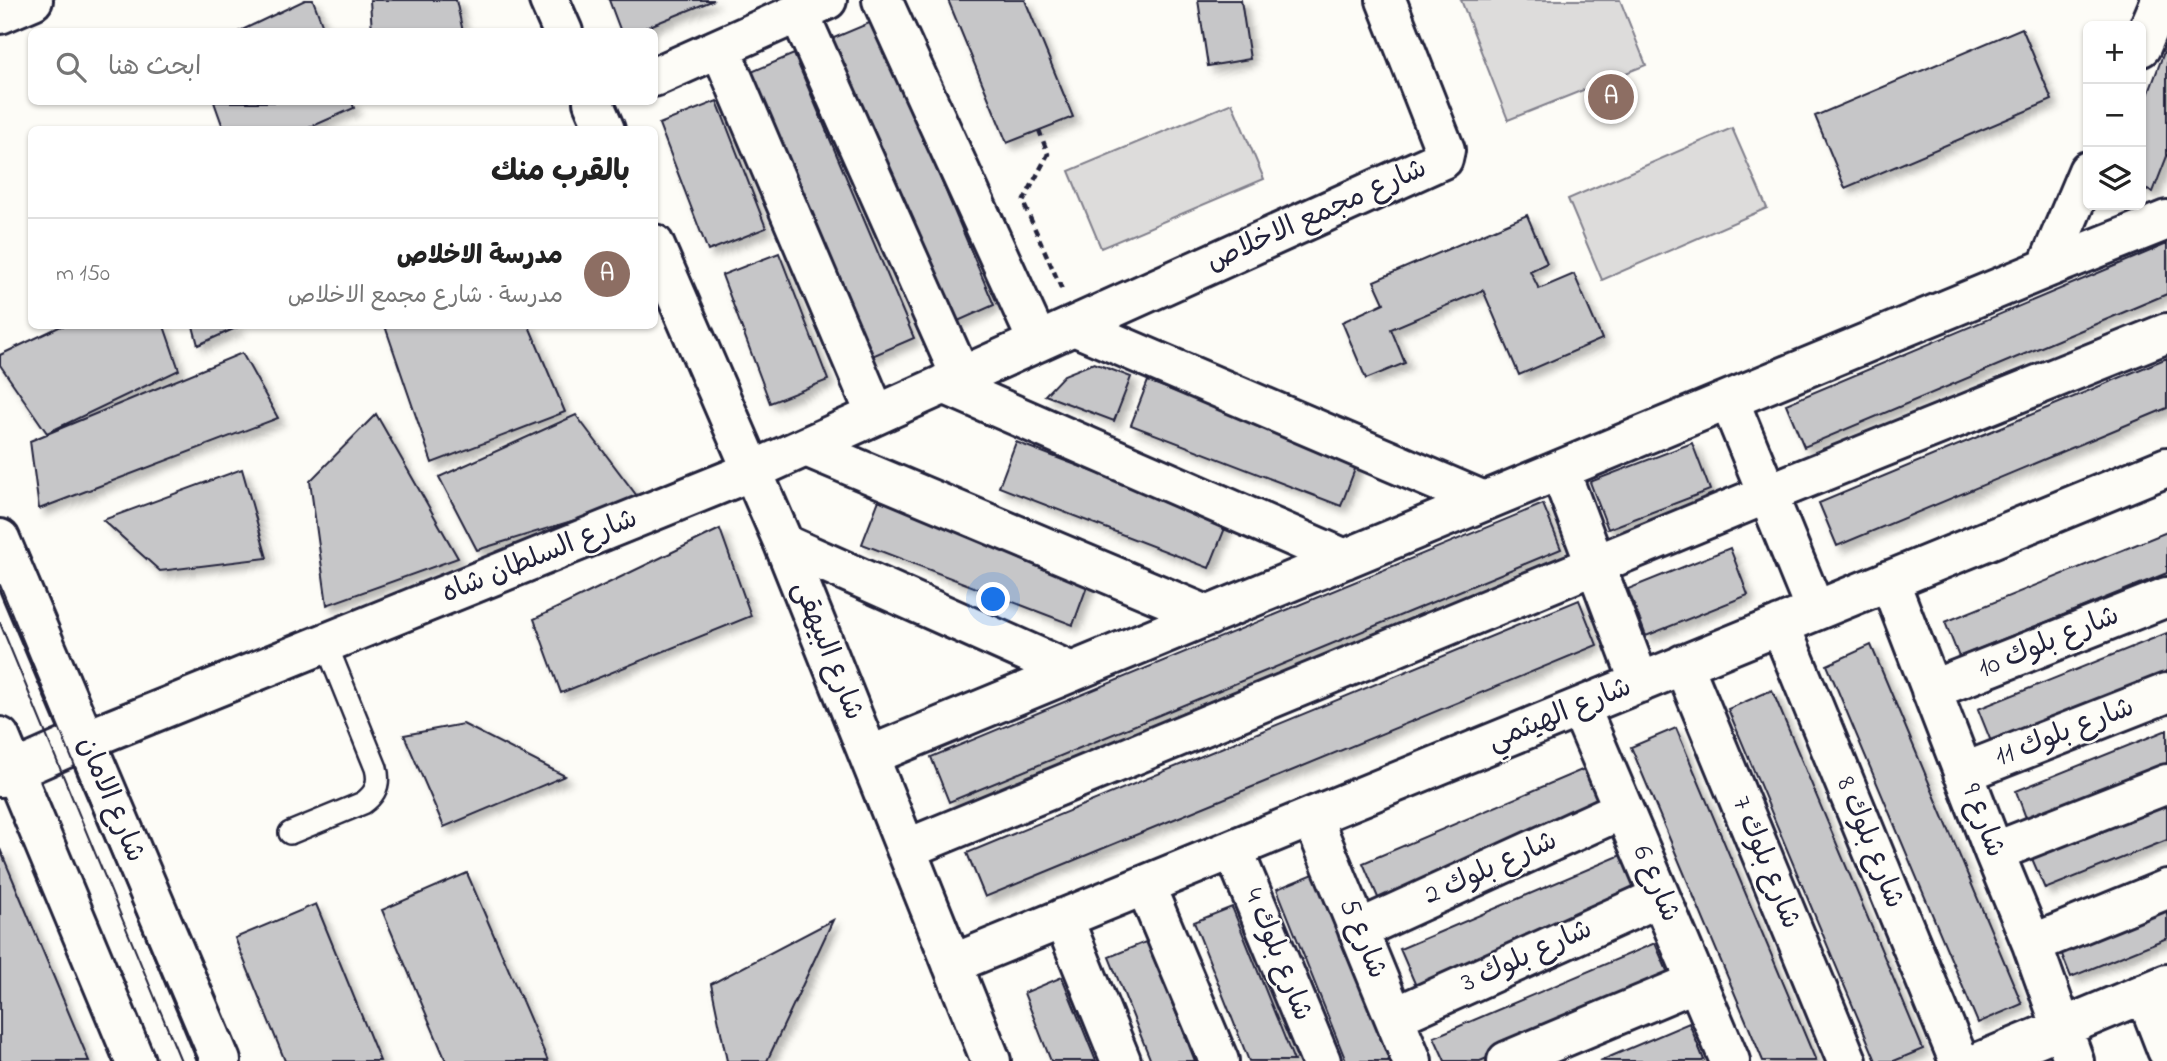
<!DOCTYPE html>
<html lang="ar">
<meta charset="utf-8">
<style>
body{margin:0;font-family:"Indie Flower","Playpen Sans Arabic",sans-serif;background:#f6f6f6;color:#222;direction:rtl}
.controls{position:absolute;right:21px;top:21px;display:grid;overflow:hidden;border-radius:10px;box-shadow:0 2px 5px #0004}
.controls button{width:63px;height:63px;display:grid;place-items:center;padding:0;border:0;border-bottom:2px solid #e0e0e0;background:#fff;color:#222;font:35px sans-serif}
.you{position:absolute;left:994px;top:600px;width:24px;height:24px;margin:-18px;border:5px solid #fff;border-radius:50%;background:#1a73e8;box-shadow:0 0 0 10px #1a73e833}
.badge{display:grid;place-items:center;width:46px;height:46px;border-radius:50%;background:#22223b;color:#fff;font-size:23px;font-weight:700}
.pin{position:absolute;translate:-50% -50%;border:4px solid #fff;box-shadow:0 2px 7px #0006}
.list{margin:0;padding:0;list-style:none}
h2{display:flex;justify-content:space-between;align-items:center;height:91px;margin:0;padding:0 28px;font-size:30px}
h2 small{font-size:23px;font-weight:400;color:#767676}
.list li{display:grid;grid-template-columns:46px 1fr auto;gap:21px;align-items:center;box-sizing:border-box;height:112px;padding:0 28px;border-top:2px solid #e0e0e0}
.list b{display:block;font-size:26px;white-space:nowrap}
.list p{margin:0;font-size:23px;white-space:nowrap;color:#767676}
.list em{font-size:23px;font-style:normal;color:#767676}
.icon{flex:none;width:38px;height:38px;fill:none;stroke:currentColor;stroke-width:2;stroke-linecap:round;stroke-linejoin:round}
.map{position:relative;flex:none;width:2167px;height:1061px;overflow:hidden;direction:ltr}
.search{position:absolute;background:#fff;box-shadow:0 2px 5px #0004;left:28px;top:28px;width:630px;height:77px;display:flex;align-items:center;gap:18px;box-sizing:border-box;padding:0 24px;border-radius:10px;color:#767676;font-size:26px}
.panel{position:absolute;background:#fff;box-shadow:0 2px 5px #0004;left:28px;top:126px;width:630px;height:203px;border-radius:10px;direction:rtl}
.map>svg:first-child{display:block}
.pitch{fill:#dddcdb;stroke:#807f8b;stroke-width:2}
.building{fill:#c6c6c8;stroke:#22223b;stroke-width:2;filter:url(#shadow)}
.lines{fill:none;stroke-linecap:round;stroke-linejoin:round}
.lane-casing{stroke:#22223b;stroke-width:26}
.street-casing{stroke:#22223b;stroke-width:44}
.secondary-casing{stroke:#22223b;stroke-width:44}
.path{stroke:#22223b;stroke-width:4.5;stroke-dasharray:7 5;stroke-linecap:butt}
.lane{stroke:#fdfcf7;stroke-width:21}
.street{stroke:#fdfcf7;stroke-width:38}
.secondary{stroke:#fdfcf7;stroke-width:38}
.tram{stroke:#22223b;stroke-width:2}
.labels{text-anchor:middle;dominant-baseline:central;stroke-width:5;stroke-linejoin:round;paint-order:stroke}
.street-label{font-size:28px;fill:#22223b;stroke:#fdfcf7}
</style>
<div class="map">
<svg width="2167" height="1061" viewBox="0 0 2167 1061">
<defs>
<filter id="shadow"><feDropShadow dx="6" dy="6" stdDeviation="3.5" flood-color="#0004"/></filter>
</defs>
<rect width="100%" height="100%" fill="#fdfcf7"/>
<filter id="ink" filterUnits="userSpaceOnUse"><feTurbulence type="fractalNoise" baseFrequency=".0143" numOctaves="2"/><feDisplacementMap in="SourceGraphic" scale="14" xChannelSelector="R" yChannelSelector="G"/><feConvolveMatrix kernelMatrix="1 2 1 2 8 2 1 2 1" color-interpolation-filters="sRGB"/></filter>
<g filter="url(#ink)">
<path class="pitch" d="M1461,0H1620L1646,65L1508,120Z
M1232,103L1264,179L1101,248L1069,171Z
M1732,128L1767,208L1602,280L1568,199Z"/>
<path class="building" d="M305,0H313L325,32H238Z
M370,0H456L463,32H372Z
M609,0H714L635,32H621Z
M948,0H1025L1073,117L1007,143Z
M1198,0H1241L1250,59L1208,66Z
M874,21L994,305L949,325L829,40Z
M2022,28L2052,100L1845,188L1815,116Z
M2167,44V156L2153,192L2141,188V114Z
M794,54L914,338L870,357L749,73Z
M717,101L766,228L708,251L659,124Z
M214,102H352L354,108L304,130H224Z
M1527,215L1547,263L1530,271L1539,289L1574,274L1602,339L1519,375L1483,290L1391,329L1405,363L1366,379L1342,322L1384,303L1374,281Z
M2167,244V294L1804,447L1786,404Z
M779,253L828,380L770,403L722,275Z
M61,326H164L179,370L47,433L0,365V355Z
M193,326H240L198,345Z
M385,326H529L565,412L432,463Z
M242,353L278,418L39,509L30,441Z
M2167,358V408L1837,546L1819,503Z
M1094,363L1131,377L1114,421L1045,395L1064,375Z
M1148,381L1358,461L1341,506L1131,425Z
M376,414L458,558L327,605L310,481Z
M576,415L640,500L477,550L439,477Z
M1016,442L1227,523L1209,568L999,487Z
M1692,443L1710,490L1608,529L1590,482Z
M242,469L267,558L160,571L103,520Z
M879,500L1089,581L1073,625L862,544Z
M1543,504L1561,549L949,802L931,757Z
M720,529L751,616L561,693L534,619Z
M2167,532V573L1959,657L1945,622Z
M1730,548L1748,595L1646,636L1628,589Z
M1579,600L1597,645L985,897L967,853Z
M2167,633V674L1992,744L1978,709Z
M1871,645L2022,1004L1978,1023L1827,665Z
M1772,690L1923,1049L1894,1061H1876L1728,709Z
M463,724L565,776L444,827L404,735Z
M1676,728L1816,1061H1763L1631,747Z
M2167,730V771L2029,826L2016,791Z
M1584,769L1600,806L1379,900L1363,863Z
M2167,799V840L2045,889L2030,854Z
M0,849L89,1061H0Z
M1621,855L1636,892L1416,986L1400,949Z
M467,873L548,1061H446L382,910Z
M1316,873L1390,1061H1346L1277,889Z
M2167,897V938L2071,977L2057,942Z
M316,904L380,1061H285L235,938Z
M1232,907L1294,1061H1249L1194,922Z
M833,920L767,1061H727L711,984Z
M1148,941L1195,1061H1151L1109,957Z
M1655,943L1671,980L1480,1061H1445L1434,1037Z
M1062,977L1096,1061H1051L1024,993Z
M1689,1023L1704,1060L1702,1061H1600Z"/>
<g class="lines">
<g class="lane-casing">
<path id="lane" d="M290,833L363,803C376,794 380,783 376,768L326,644"/>
</g>
<g class="street-casing">
<path id="street" d="M549,0L563,32
M882,0L1038,342
M799,13L961,377
M0,14L33,0
M2141,47L2161,0
M720,48L876,415
M654,77L827,0
M593,102L605,130
M654,244L784,544L991,1061
M2047,268L2088,171
M1074,326L1484,501
M944,384L1345,559
M1729,400L1815,610
M806,447L1209,616
M1560,471L1640,683
M784,544L1072,672
M1889,580L1994,852L2032,944L2074,1061
M1780,625L1959,1061
M1683,664L1847,1061
M1931,690L2167,597
M1580,707L1730,1061
M869,756L2047,268L2167,220
M1963,773L2167,693
M0,777L68,747L752,471L1443,159L1445,150L1386,0
M1312,817L1412,1061
M906,849L1767,494L2167,333
M1233,849L1321,1061
M1994,852L2167,784
M1145,885L1219,1061
M1063,918L1121,1061
M1358,930L1623,809
M2032,944L2167,889
M952,964L2167,467
M2145,993L2167,1050
M1394,1017L1660,897
M1507,1061L1696,982
M1982,1061L2167,984"/>
</g>
<g class="secondary-casing">
<path id="secondary" d="M0,539L221,1061
M0,737L135,1061"/>
</g>
<path class="path" d="M1039,130L1048,154L1023,202L1063,292"/>
<use href="#lane" class="lane"/>
<use href="#street" class="street"/>
<use href="#secondary" class="secondary"/>
<path class="tram" d="M0,585L197,1061
M0,623L181,1061"/>
</g>
</g>
<g class="labels">
<g class="street-label">
<text transform="translate(1317 216) rotate(-24)">شارع مجمع الاخلاص</text>
<text transform="translate(540 557) rotate(-22)">شارع السلطان شاه</text>
<text transform="translate(2049 643) rotate(-22)">شارع بلوك 10</text>
<text transform="translate(827 651) rotate(68)">شارع البيهقى</text>
<text transform="translate(1560 715) rotate(-22)">شارع الهيثمي</text>
<text transform="translate(2065 733) rotate(-21)">شارع بلوك 11</text>
<text transform="translate(110 800) rotate(67)">شارع الامان</text>
<text transform="translate(1982 821) rotate(69)">شارع 9</text>
<text transform="translate(1869 843) rotate(68)">شارع بلوك 8</text>
<text transform="translate(1765 863) rotate(68)">شارع بلوك 7</text>
<text transform="translate(1491 869) rotate(-24)">شارع بلوك 2</text>
<text transform="translate(1655 884) rotate(67)">شارع 6</text>
<text transform="translate(1362 939) rotate(68)">شارع 5</text>
<text transform="translate(1277 955) rotate(68)">شارع بلوك 4</text>
<text transform="translate(1527 957) rotate(-24)">شارع بلوك 3</text>
</g>
</g>
</svg>
<div class="controls">
<button>+</button>
<button>−</button>
<button><svg class="icon" aria-label="layers" viewBox="0 0 24 24"><path d="M12 4l9 5-9 5-9-5zM3 14l9 5 9-5"/></svg></button>
</div>
<div class="you"></div>
<div class="pin badge" style="left:1611px;top:97px;background:#8d6e63">A</div>
<div class="search"><svg class="icon" aria-label="search" viewBox="0 0 24 24"><circle cx="10" cy="10" r="6"/><path d="M15 15l6 6"/></svg>ابحث هنا</div>
<section class="panel">
<h2>بالقرب منك<small></small></h2>
<ul class="list">
<li><span class="badge" style="background:#8d6e63">A</span><div><b>مدرسة الاخلاص</b><p>مدرسة · شارع مجمع الاخلاص</p></div><em>150 m</em></li>
</ul>
</section>
</div>
